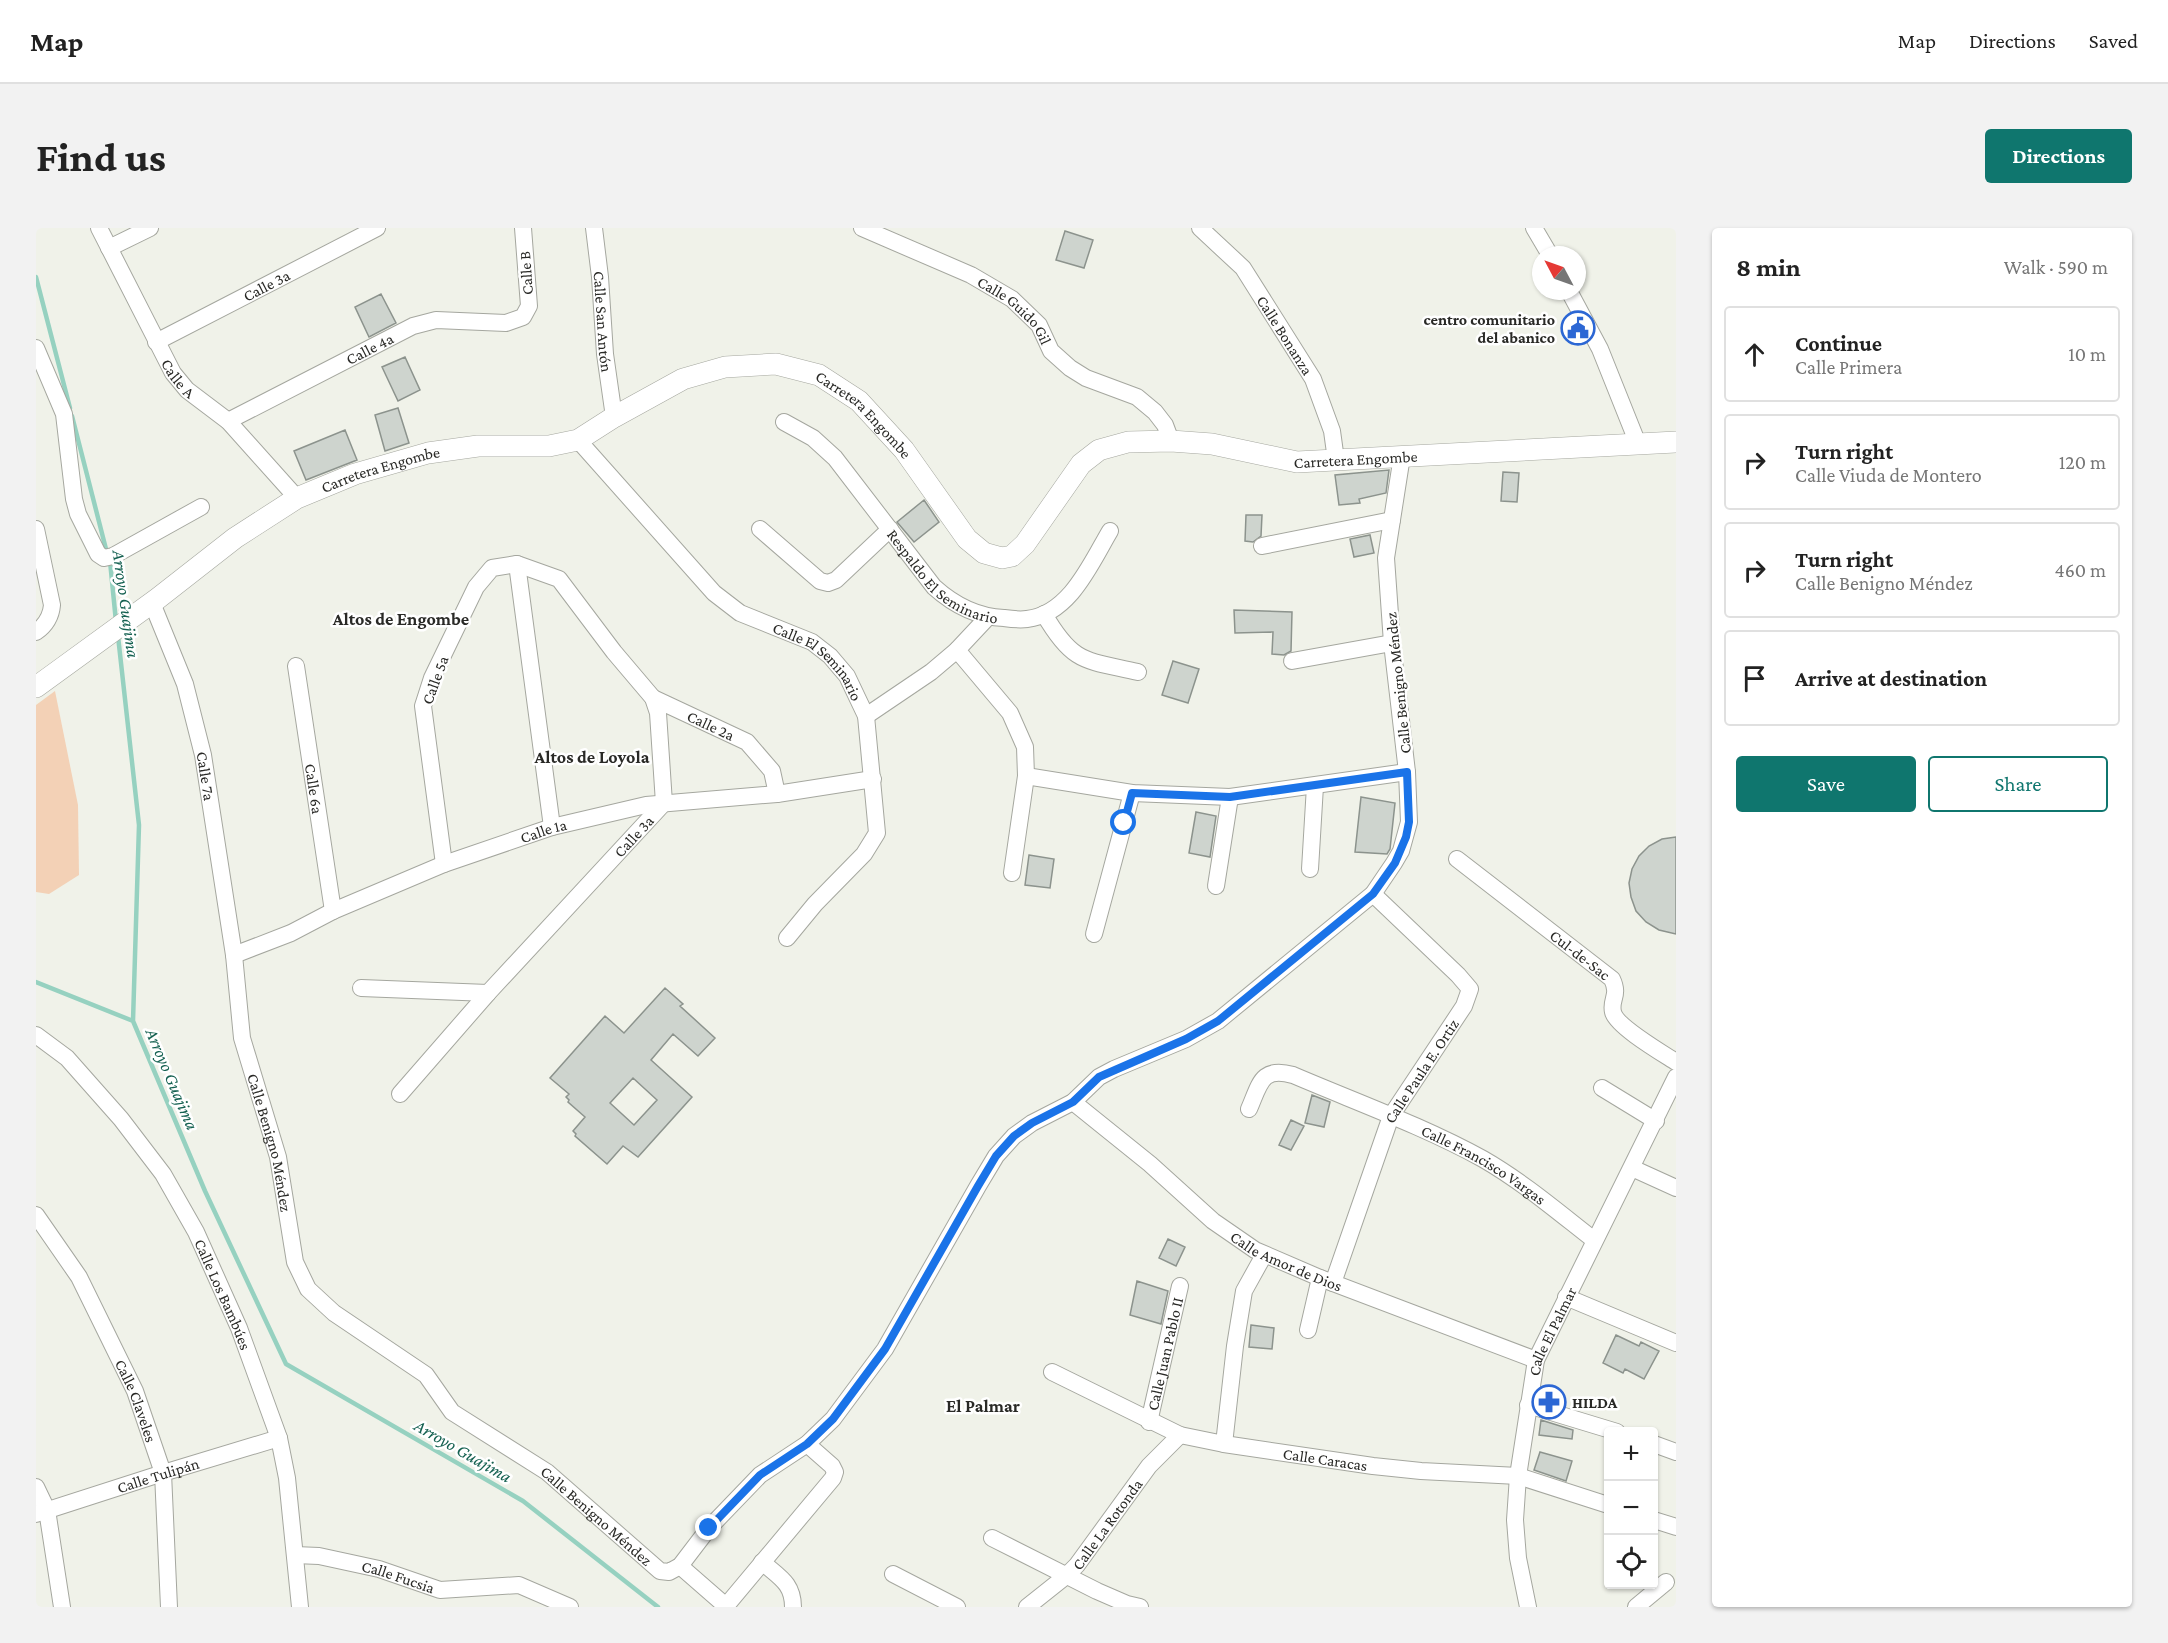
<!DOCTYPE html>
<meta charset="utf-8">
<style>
body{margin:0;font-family:"Crimson Pro",serif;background:#f2f2f2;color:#222}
.controls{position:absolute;right:18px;bottom:18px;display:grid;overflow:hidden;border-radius:6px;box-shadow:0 2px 4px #0004}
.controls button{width:54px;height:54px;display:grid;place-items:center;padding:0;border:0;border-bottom:2px solid #e0e0e0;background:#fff;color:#222;font:30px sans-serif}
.compass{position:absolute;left:1496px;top:18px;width:54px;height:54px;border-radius:50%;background:#fff;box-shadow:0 2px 4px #0004;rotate:311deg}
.stop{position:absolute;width:18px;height:18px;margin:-14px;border:4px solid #1a73e8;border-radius:50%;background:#fff}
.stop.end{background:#1a73e8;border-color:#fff;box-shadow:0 2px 6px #0008}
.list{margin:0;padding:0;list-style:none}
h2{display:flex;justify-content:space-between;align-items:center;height:78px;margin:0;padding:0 24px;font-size:26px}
h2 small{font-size:20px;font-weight:400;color:#767676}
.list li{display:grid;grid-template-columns:39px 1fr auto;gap:18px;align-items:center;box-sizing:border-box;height:96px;margin:0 12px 12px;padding:0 12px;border:2px solid #e0e0e0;border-radius:6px}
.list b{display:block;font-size:22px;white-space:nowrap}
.list p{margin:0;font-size:20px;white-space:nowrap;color:#767676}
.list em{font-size:20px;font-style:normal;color:#767676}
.actions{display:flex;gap:12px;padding:18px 24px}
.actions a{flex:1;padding:14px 0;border:2px solid #0f766e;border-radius:6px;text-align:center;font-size:21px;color:#0f766e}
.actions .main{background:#0f766e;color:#fff}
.icon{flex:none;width:33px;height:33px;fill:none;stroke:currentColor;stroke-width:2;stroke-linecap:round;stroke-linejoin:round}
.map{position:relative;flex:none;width:1640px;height:1379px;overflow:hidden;border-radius:6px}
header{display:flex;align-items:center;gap:36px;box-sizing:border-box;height:84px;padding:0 30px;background:#fff;border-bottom:2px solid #e0e0e0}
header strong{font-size:28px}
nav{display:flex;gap:33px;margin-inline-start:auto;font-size:21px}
.intro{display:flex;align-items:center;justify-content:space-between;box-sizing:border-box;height:144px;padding:0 36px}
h1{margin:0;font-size:42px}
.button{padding:15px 27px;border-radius:6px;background:#0f766e;color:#fff;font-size:21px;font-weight:700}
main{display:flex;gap:36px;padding:0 36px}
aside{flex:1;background:#fff;border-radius:6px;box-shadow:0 2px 4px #0004}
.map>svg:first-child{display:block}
.green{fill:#f3d1b6}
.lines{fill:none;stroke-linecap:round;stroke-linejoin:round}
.stream{stroke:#96d1c0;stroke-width:4.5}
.building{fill:#ced4ce;stroke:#8c938d;stroke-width:1.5;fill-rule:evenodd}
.minor-casing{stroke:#a5a79f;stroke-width:18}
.tertiary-casing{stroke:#a5a79f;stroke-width:22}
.minor{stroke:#fff;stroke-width:16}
.tertiary{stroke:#fff;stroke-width:21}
.route{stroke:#1a73e8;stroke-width:8}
.labels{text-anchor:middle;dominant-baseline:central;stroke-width:5;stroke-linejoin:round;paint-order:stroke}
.street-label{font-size:16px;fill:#292926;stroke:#fff}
.poi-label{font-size:16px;font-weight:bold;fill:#292926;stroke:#fff;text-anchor:end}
.water-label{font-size:18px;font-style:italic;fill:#156151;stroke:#fff}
.neighbourhood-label{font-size:18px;font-weight:bold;fill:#292926;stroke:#fff}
</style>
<header>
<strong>Map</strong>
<nav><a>Map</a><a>Directions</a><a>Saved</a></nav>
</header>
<div class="intro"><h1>Find us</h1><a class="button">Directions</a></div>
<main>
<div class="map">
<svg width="1640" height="1379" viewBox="0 0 1640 1379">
<rect width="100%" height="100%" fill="#f0f2e9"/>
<path class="green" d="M19,463L42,577L43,647L13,666L0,664V477Z"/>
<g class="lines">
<path class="stream" d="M0,49L34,180
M36,188L71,325
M74,333L80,394
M82,408L103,597L97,793L169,963L250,1136L487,1273L622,1379
M0,754L97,793"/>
</g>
<path class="building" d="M1029,3L1057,12L1048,40L1020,32Z
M345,66L360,95L333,109L319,79Z
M369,129L384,162L362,173L346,139Z
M362,180L373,215L349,223L339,187Z
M309,202L321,232L270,252L258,223Z
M1353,242L1350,265L1323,271L1324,275L1303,277L1299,247Z
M1467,244L1483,245L1481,274L1465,273Z
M888,272L903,294L878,314L861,294Z
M1210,287H1226L1225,308L1217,314L1209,313Z
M1334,307L1338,325L1318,329L1314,311Z
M1198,382L1256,384L1255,423L1248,427L1236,426L1237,404L1199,405Z
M1137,433L1163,441L1152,475L1126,467Z
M1325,569L1359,575L1354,621L1351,626L1319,624Z
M1160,584L1180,588L1174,629L1153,625Z
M1640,609V706L1623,702L1610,694L1600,683L1595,669L1593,655L1596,641L1603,628L1613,618L1626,611Z
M993,627L1018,631L1014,660L989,657Z
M629,760L647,776L644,778L679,810L662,828L637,806L615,832L656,869L602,929L587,918L571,936L539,908L540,906L537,903L549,889L532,874L533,872L530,869L533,866L514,850L569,788L588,805ZM597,850L621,872L598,897L574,875Z
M1276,867L1294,874L1288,899L1269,895Z
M1255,892L1268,898L1255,922L1243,917Z
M1132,1011L1149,1019L1140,1038L1123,1030Z
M1101,1053L1132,1063L1125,1096L1094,1087Z
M1215,1097L1238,1100L1236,1121L1213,1119Z
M1580,1107L1603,1118L1605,1114L1623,1123L1608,1151L1589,1141L1587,1145L1567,1135Z
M1505,1192L1537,1202L1536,1211L1503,1207Z
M1504,1224L1536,1233L1530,1253L1498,1242Z"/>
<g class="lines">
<g class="minor-casing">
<g id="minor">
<path id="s1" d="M63,0L137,145L151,162L192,193L261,270"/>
<path id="s2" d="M558,0L564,49L569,126L578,189"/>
<path id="s3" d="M826,0L935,47L976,71L1003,97L1015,123L1034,140L1050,150L1101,169L1119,184L1129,197L1135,213"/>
<path id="s4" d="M1164,0L1207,40L1277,151L1296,203L1300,232"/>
<path d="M1498,0L1514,27"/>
<path d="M73,20L114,0"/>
<path d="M1533,63L1564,121L1602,216"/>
<path id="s5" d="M120,114L341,0"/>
<path d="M0,120L28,186L38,271L42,286L62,326L68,330L77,328L165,279"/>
<path id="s6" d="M192,193L377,98L400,92L470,95L487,89L493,78L487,0"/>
<path id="s7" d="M748,194L777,210L799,230L898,359C918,377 941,389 968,390C975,391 984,392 991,391C1034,386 1055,335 1074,303"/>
<path id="s8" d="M542,212L678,365L704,385L776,414L794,428L811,448L830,488L841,605L828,626L779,676L751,710"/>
<path d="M0,301L16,377C15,389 10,397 0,404"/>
<path d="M724,301L784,353L792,355L800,352L854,301"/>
<path d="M1226,318L1356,292"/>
<path d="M481,336L516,599"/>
<path id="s9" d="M116,375L149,456L167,527L198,727L206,810L242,929L259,1034L272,1061L298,1085L390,1147L416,1184L511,1244L624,1343L633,1344L644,1338L673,1300L724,1247L771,1216L797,1191L849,1121L942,958L960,928L978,908L996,895L1037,874L1063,849L1078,841L1150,811L1182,793L1337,666L1358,635L1365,623L1373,594L1371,544L1356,415L1350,330L1366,228"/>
<path d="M1008,386C1037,436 1049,432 1102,444"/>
<path d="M921,422L974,485L989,519L990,548L976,645"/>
<path d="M1256,433L1356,415"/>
<path id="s10" d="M260,438L297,683"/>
<path id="s11" d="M617,470L711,514L736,543L741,566"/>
<path d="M830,488L895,444L921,422L951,390"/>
<path d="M990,548L1096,565L1194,569L1371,544"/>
<path id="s12" d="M1421,631L1576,751C1584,768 1574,771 1577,784C1580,798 1626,825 1640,834"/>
<path d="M1274,641L1279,558"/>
<path d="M1180,658L1194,569"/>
<path d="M1058,706L1096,565"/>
<path id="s13" d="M198,727L255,705L297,683L408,636L516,599L610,577L741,566L837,551"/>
<path d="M325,760L452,765"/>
<path id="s14" d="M0,807L31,830L85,891L127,946L160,1004L203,1100L243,1210L251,1250L264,1379"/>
<path d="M1566,860L1620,893"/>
<path id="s15" d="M364,866L452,765L628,575L622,485L617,470L578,424L523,351L481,336L456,340L440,359L396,450L387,478L408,636"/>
<path id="s16" d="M1037,874L1114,936L1177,993L1219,1022L1284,1050L1500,1132"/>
<path id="s17" d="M1213,881C1224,856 1225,838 1257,847C1320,874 1387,898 1447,931C1487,954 1522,984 1558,1012"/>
<path d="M1596,940L1640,960"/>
<path id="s18" d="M0,987L43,1049L99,1163L127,1245L133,1379"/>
<path id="s19" d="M1297,1055L1355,888L1428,778L1434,761L1422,747L1337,666"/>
<path d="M1530,1069L1640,1115"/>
<path d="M1272,1102L1284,1050"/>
<path id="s20" d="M1016,1144L1144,1207L1188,1216L1337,1238L1385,1243L1482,1248L1572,1277"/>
<path d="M1492,1177L1581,1204"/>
<path id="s21" d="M1113,1194L1144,1058"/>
<path d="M1188,1216L1199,1118L1208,1063L1228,1027"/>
<path d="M1618,1216L1640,1224"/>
<path d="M0,1259L11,1282L26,1379"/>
<path id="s22" d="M0,1286L127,1245L243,1210"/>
<path d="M1618,1292L1640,1299"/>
<path d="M956,1310L1061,1363L1091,1376L1104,1379"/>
<path id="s23" d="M259,1327L283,1328L343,1341L404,1362L483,1357L534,1379"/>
<path d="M726,1334C743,1349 757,1355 757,1379"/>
<path d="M644,1338L691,1379"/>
<path d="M857,1346L921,1379"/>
<path d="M690,1378L797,1250L799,1244L796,1238L771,1216"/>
<path id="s24" d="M991,1379L1030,1348L1041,1337L1113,1238L1144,1207"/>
<path id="s25" d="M1492,1379L1482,1330L1479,1292L1482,1248L1500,1132L1640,849"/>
<path d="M1600,1379L1630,1354"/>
</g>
</g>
<g class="tertiary-casing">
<g id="tertiary">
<path id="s26" d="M0,459L121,371L199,310L261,270L319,246L392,225L442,218H513L542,212L578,189L647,151L689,139L740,136L783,147L823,173L868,222L931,311L948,325L966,330L976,328L989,316L1045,236L1063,222L1092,214L1135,213L1176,216L1261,234L1640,214"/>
</g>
</g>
<use href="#minor" class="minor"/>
<use href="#tertiary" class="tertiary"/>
</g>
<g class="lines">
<path class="route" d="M673,1300L724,1247L771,1216L797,1191L849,1121L942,958L960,928L978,908L996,895L1037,874L1063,849L1150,811L1182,793L1337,666L1359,635L1370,609L1373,594L1371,544L1194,569L1096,565L1088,595"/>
</g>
<defs>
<g id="civic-ring" transform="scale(1.725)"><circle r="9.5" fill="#fff" stroke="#2c67d4" stroke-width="1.5"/><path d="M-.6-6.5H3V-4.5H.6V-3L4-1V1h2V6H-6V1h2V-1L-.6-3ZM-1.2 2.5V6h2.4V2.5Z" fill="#2c67d4"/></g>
<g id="pharmacy-ring" transform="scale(1.725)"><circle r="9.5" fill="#fff" stroke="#2c67d4" stroke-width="1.5"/><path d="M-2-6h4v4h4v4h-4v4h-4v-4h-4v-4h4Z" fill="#2c67d4"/></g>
</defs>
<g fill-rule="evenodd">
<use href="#civic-ring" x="1542" y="100"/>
<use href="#pharmacy-ring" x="1513" y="1174"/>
</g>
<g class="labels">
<g class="street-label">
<text transform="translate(490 45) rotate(-94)">Calle B</text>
<text stroke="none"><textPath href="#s5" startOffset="124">Calle 3a</textPath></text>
<text stroke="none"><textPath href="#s3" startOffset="176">Calle Guido Gil</textPath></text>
<text stroke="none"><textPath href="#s2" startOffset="94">Calle San Antón</textPath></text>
<text stroke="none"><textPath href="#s4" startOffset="138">Calle Bonanza</textPath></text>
<text stroke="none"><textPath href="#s6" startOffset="159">Calle 4a</textPath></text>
<text stroke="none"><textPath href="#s1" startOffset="170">Calle A</textPath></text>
<text stroke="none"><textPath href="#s26" startOffset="933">Carretera Engombe</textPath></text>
<text stroke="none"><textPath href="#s26" startOffset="1545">Carretera Engombe</textPath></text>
<text stroke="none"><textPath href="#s26" startOffset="411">Carretera Engombe</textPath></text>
<text stroke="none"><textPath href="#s7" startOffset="226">Respaldo El Seminario</textPath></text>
<text stroke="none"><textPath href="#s8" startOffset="332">Calle El Seminario</textPath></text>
<text transform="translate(399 452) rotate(-70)">Calle 5a</text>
<text transform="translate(1362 455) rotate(-96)">Calle Benigno Méndez</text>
<text stroke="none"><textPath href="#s11" startOffset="64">Calle 2a</textPath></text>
<text stroke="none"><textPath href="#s9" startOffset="182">Calle 7a</textPath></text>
<text stroke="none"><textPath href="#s10" startOffset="124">Calle 6a</textPath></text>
<text stroke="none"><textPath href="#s13" startOffset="334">Calle 1a</textPath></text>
<text stroke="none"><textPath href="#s15" startOffset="348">Calle 3a</textPath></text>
<text stroke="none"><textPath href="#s12" startOffset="156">Cul-de-Sac</textPath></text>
<text stroke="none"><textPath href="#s19" startOffset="231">Calle Paula E. Ortiz</textPath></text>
<text stroke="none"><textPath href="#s9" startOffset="555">Calle Benigno Méndez</textPath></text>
<text stroke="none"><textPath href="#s17" startOffset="276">Calle Francisco Vargas</textPath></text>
<text stroke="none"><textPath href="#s16" startOffset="268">Calle Amor de Dios</textPath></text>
<text stroke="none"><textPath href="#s14" startOffset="324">Calle Los Bambúes</textPath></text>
<text stroke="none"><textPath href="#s25" startOffset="282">Calle El Palmar</textPath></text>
<text stroke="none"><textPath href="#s21" startOffset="70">Calle Juan Pablo II</textPath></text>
<text stroke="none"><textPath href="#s18" startOffset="212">Calle Claveles</textPath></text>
<text stroke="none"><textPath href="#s20" startOffset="290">Calle Caracas</textPath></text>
<text stroke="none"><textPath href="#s22" startOffset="128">Calle Tulipán</textPath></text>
<text stroke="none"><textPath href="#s9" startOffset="1077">Calle Benigno Méndez</textPath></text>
<text stroke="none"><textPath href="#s24" startOffset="116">Calle La Rotonda</textPath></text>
<text stroke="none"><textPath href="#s23" startOffset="106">Calle Fucsia</textPath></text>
</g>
<g class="poi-label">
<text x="1519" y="91">centro comunitario<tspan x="1519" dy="18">del abanico</tspan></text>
<text x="1536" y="1174" text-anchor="start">HILDA</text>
</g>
<g class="water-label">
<text transform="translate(90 376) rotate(82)">Arroyo Guajima</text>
<text transform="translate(136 851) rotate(67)">Arroyo Guajima</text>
<text transform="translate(427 1223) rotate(30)">Arroyo Guajima</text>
</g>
<g class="neighbourhood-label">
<text x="365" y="391">Altos de Engombe</text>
<text x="556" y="529">Altos de Loyola</text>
<text x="947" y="1178">El Palmar</text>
</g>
</g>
</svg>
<div class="controls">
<button>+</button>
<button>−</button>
<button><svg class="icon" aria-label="locate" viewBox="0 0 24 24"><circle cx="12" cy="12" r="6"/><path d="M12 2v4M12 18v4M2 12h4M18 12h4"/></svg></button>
</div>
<svg class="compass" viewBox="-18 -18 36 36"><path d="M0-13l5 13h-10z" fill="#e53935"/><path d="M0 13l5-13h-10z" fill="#767676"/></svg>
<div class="stop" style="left:1088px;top:595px"></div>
<div class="stop end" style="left:673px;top:1300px"></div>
</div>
<aside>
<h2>8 min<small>Walk · 590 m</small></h2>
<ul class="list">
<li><svg class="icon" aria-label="ahead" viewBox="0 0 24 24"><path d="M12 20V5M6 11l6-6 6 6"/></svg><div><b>Continue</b><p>Calle Primera</p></div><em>10 m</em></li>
<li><svg class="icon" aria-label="right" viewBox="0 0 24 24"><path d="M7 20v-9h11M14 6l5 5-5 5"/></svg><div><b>Turn right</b><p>Calle Viuda de Montero</p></div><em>120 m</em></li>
<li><svg class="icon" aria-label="right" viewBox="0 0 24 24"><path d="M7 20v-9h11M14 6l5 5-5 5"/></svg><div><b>Turn right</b><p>Calle Benigno Méndez</p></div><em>460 m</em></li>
<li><svg class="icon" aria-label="arrive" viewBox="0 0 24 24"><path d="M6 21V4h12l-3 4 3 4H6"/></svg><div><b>Arrive at destination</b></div></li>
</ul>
<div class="actions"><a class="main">Save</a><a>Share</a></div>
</aside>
</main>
